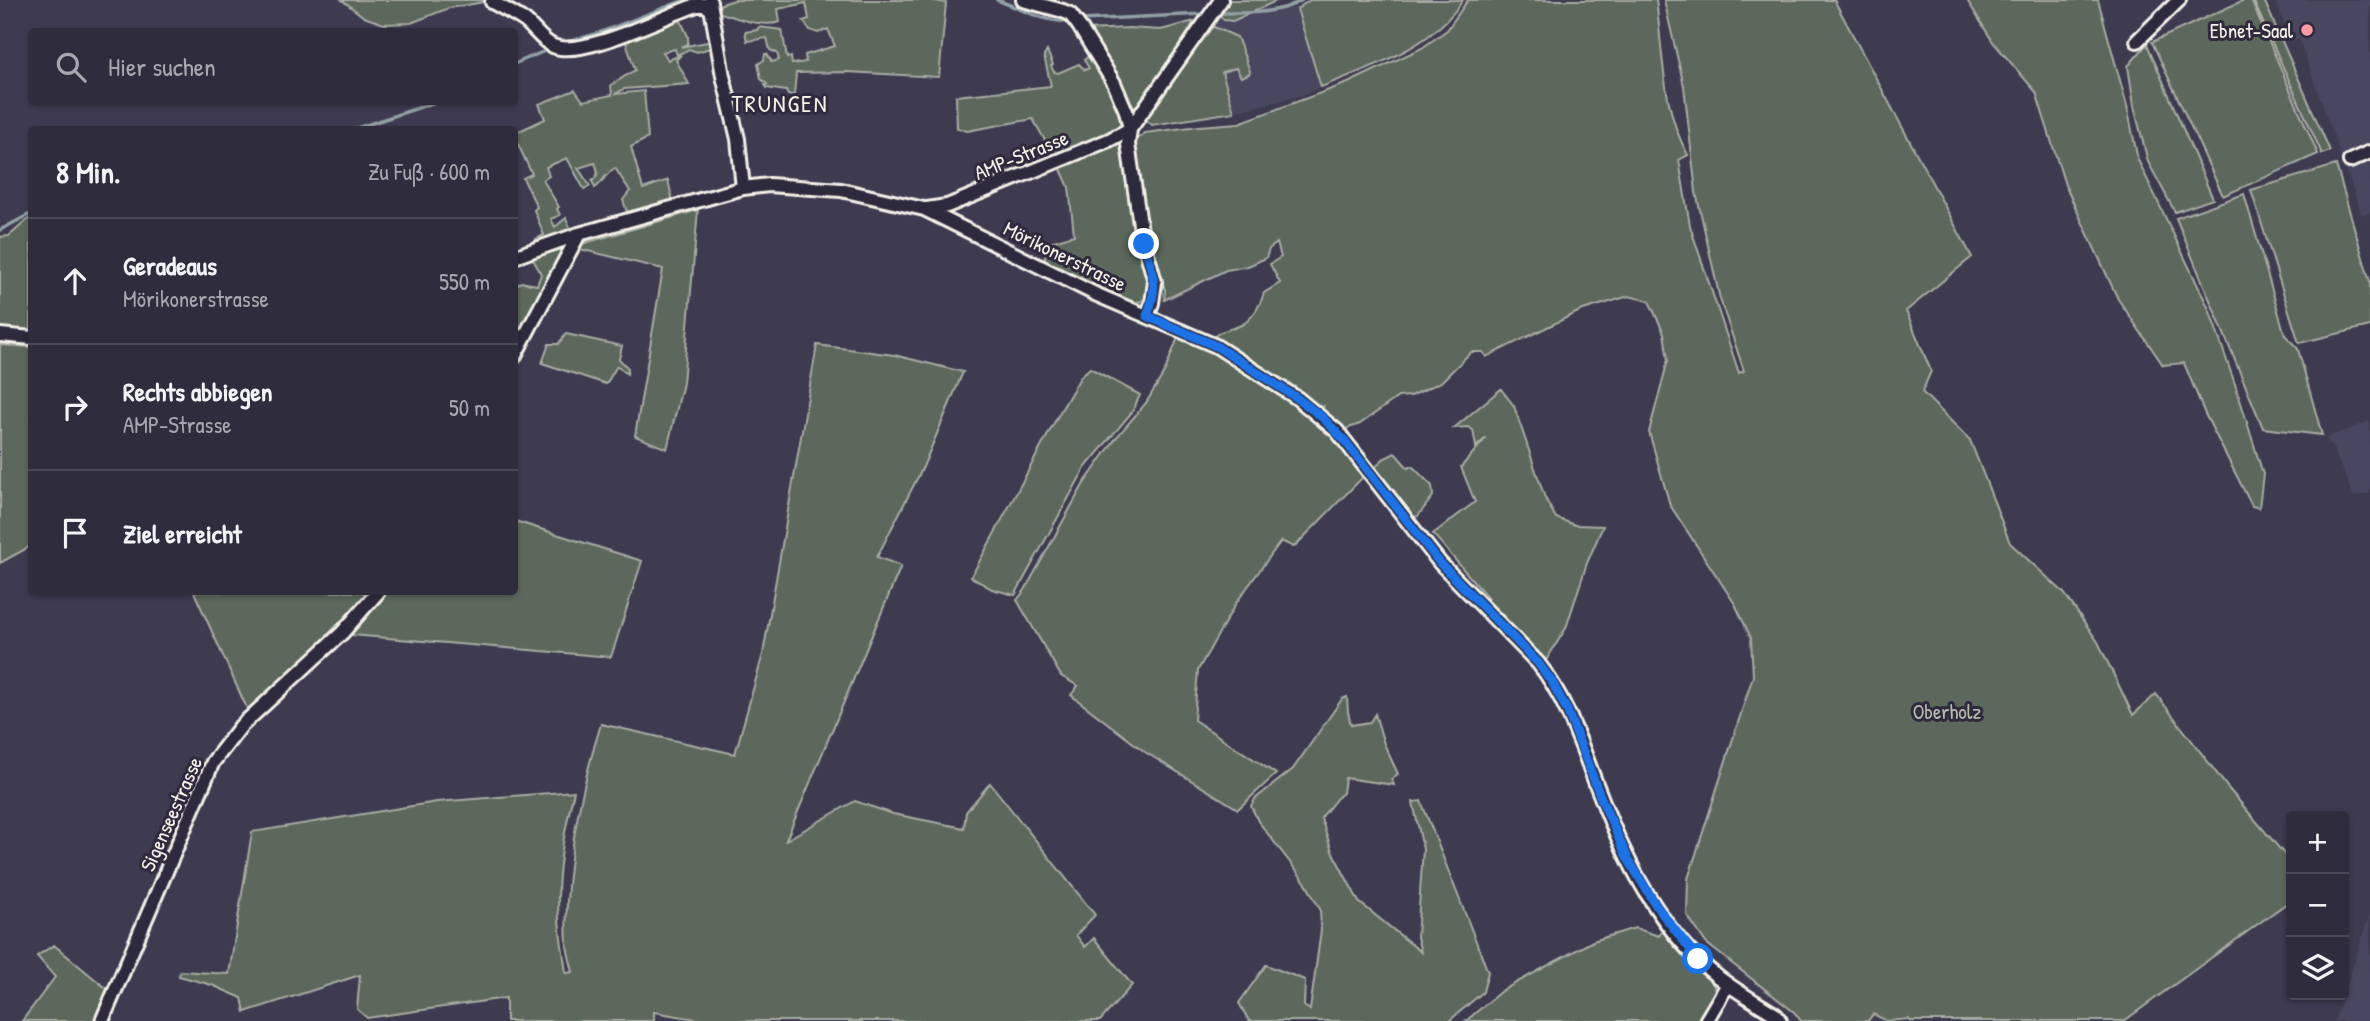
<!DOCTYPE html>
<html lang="de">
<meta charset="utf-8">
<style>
body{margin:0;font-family:"Patrick Hand",sans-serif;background:#3a3848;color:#f1f3f6}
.controls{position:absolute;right:21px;bottom:21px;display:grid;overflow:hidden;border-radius:7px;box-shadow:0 2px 5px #0004}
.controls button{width:63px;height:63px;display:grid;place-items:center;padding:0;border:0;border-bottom:2px solid #494857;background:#2e2c3d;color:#f1f3f6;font:35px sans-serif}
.stop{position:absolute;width:21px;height:21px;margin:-16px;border:5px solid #1a73e8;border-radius:50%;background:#fff}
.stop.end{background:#1a73e8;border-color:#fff;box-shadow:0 2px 7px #0008}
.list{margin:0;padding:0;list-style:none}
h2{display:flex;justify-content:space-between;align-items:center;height:91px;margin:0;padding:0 28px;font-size:30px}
h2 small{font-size:23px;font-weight:400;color:#a7a7b0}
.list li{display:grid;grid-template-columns:46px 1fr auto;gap:21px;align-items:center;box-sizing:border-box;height:126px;padding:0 28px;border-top:2px solid #494857}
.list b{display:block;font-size:26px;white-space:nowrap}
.list p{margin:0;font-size:23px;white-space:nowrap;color:#a7a7b0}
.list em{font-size:23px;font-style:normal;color:#a7a7b0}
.icon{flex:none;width:38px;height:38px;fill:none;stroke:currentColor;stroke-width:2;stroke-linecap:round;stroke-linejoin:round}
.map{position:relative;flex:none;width:2370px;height:1021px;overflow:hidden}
.search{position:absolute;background:#2e2c3d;box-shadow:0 2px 5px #0004;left:28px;top:28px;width:490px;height:77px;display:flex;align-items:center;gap:18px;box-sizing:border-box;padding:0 24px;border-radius:7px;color:#a7a7b0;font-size:26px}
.panel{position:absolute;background:#2e2c3d;box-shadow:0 2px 5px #0004;left:28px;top:126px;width:490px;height:469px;border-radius:7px}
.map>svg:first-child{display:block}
.built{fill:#48475f}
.green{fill:#5c675b;stroke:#a8aca2;stroke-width:2}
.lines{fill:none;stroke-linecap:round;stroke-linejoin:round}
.stream{stroke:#92a0a5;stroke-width:3.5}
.minor-casing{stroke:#f4f1e8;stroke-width:18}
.minor{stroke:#2f2a3d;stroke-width:12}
.route{stroke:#1a73e8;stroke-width:9}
.poi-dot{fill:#ff9aa2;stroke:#2f2a3d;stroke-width:2.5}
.labels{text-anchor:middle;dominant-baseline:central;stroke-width:6;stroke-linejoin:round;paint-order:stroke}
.poi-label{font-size:21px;fill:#f4f1e8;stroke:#2f2a3d;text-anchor:end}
.street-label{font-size:21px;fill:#f4f1e8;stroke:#2f2a3d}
.park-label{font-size:21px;fill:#b7bab0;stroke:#2f2a3d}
.quarter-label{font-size:24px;letter-spacing:2px;fill:#f4f1e8;stroke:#2f2a3d}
</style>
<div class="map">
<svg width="2370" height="1021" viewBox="0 0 2370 1021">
<rect width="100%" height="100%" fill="#3e3b51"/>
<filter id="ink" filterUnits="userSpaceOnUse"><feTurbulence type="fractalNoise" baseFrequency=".0143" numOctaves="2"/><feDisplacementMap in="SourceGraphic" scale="14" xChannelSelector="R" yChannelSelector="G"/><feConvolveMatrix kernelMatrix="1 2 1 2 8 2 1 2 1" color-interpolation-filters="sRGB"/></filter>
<g filter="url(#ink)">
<path class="built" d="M2275,0H2370V212L2362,215L2299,39L2291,40Z
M1262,7L1298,8L1321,87L1306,94L1234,112L1222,72L1236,68L1249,74L1206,29L1216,12Z
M2370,421V493L2354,497L2332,446L2326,438Z
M2370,913V1021H2334L2344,995Z"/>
<path class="green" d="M342,0H496L449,8L411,23L384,24L364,17Z
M734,0H930L946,3L939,77L847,72L796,73L794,95H788L786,91L767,88L765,85L767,84L761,79L758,64L764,60L765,54H767L772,62L779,60L777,53L770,50L767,38L747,41L745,32L757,30L759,27L782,30L787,58L791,57L792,64L806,62L805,55L835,46L828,29L818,33L810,30L803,21L809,19L806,3L778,9L780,22C762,28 736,18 718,12L716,6Z
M1226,0H1278L1233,21L1224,20L1216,12Z
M1310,0H1463C1431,49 1372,66 1321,87L1297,9Z
M1468,0H1656C1663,51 1662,110 1688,155L1679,160L1690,226L1739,373L1744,371L1720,299L1696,192L1684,86L1664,0H1834L1972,257L1906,311L1931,371L1922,392L1970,440L2010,543L2064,593L2098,642L2133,715L2156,694L2228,788L2291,862V900L2124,1021H1910L1909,1019L1887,1021L1873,1014L1868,1021H1801L1794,1012L1706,943L1687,915L1688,879L1753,676L1751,638L1735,604L1670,505L1649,432L1668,360L1664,333L1649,301L1629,296L1580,311L1486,357L1483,352H1471L1441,382L1411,396L1398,397L1360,424L1343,430L1323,409L1324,405L1320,411L1212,340C1219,328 1230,331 1241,325C1253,319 1260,305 1264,293L1280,283L1270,264L1281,257L1277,243L1269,249L1266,258L1248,266L1226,270L1164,300L1165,290L1145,223L1134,142L1145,133L1199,126L1239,123L1348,83L1422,48L1447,30Z
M1967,0H2098L2127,106L2138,160L2209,309L2237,390L2263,474L2259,508L2252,506L2205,414L2184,363L2163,365L2118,299L2065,185L2036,92L1993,42Z
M2244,0H2251L2318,154L2223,196L2152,42Z
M2253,0H2264L2330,151L2322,154Z
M679,17L688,36V44L681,47L713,41L714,50L712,51L710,48L697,52L689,49L677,55L675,49L663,52L668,60L681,55L676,60L689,84L624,89L615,94L644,91L648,138L631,147L643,189L668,180L673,202L627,212L623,200L630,191L615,168C606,173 603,182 595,188L592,181C599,177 599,171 595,163L578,168L590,186L584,189L567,158L546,167L549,176L543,180L559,207L557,209L560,215L551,219L555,227L566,218L572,232L538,244L536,239L544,235L534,210L537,207L523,178L532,174L515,138V133L545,119L539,104L575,90L583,101L612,95L611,85L635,70L626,42Z
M1194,21L1180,47L1135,109L1131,108L1086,30L1129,28L1161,30Z
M1214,27L1237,37L1250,71L1249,74L1241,77L1236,68L1222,72L1234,112L1152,125L1146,120L1147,116L1206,29Z
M2147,44L2213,199L2175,212L2148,162L2134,106L2128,66Z
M1047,51L1053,65L1051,66L1054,72L1058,73L1079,64L1085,70L1089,68L1084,60L1089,56C1106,80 1114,95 1123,122L1117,134L1056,160L1033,119L967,131L957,128L956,96L1051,86L1044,56Z
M1121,142L1152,292L1142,301L1133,303L1044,264L1047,243L1074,235L1069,187L1059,165L1099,146Z
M2336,165L2370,282V326L2299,343L2251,190Z
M2244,194L2285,335L2298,349L2322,435L2263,428L2176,218Z
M698,210L683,383L667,449L635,436L663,269L571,247Z
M31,217V334L0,329V237L9,236Z
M568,244L515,354V286L521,282L537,285L541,274L532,257Z
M566,334L622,346L619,359L628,368L627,374L617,366L606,384L542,363L549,344H558Z
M1179,335L1193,341L1271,386L1308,411L1335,435L1365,475L1294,547L1281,541L1236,603L1198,670L1194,720L1276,774L1238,809L1145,752L1071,695L1078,686L1061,676L1017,600L1025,590L1083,485L1116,438L1146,403L1164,373Z
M0,345L32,347L31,546L0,563Z
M817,345L894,355L963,372L923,467L877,557L901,566L786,840L855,801L893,814L964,828L966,812L990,783L1095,915L1076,935L1085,947L1094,938L1132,985L1100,1021H707L654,1012V1021H506V998L367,1018L357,1009L360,975L245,1012L242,998L212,985L179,976L180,971L229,974L252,832L437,802L574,791C564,833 555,876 559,920C560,937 564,956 566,973L573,972C571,963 568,954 567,945C563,875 580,791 601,724L735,754L763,654Z
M1090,368L1140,395L1132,412L1085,468L1015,595L992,589L971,577L1060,412L1081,376Z
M1501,389L1514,406L1545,498L1556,518L1575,525L1603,526L1587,563L1566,628L1545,662L1484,603L1488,598L1433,534L1475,502L1461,467L1486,438L1476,447L1473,430L1468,427L1454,428Z
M1395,453L1408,468L1412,466L1432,486L1433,496L1418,516L1410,519L1373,470L1383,459Z
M515,521L642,561L611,657L352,635L351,629L383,592H514Z
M194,592H363L365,596L290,674L249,713Z
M1347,697L1348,712L1351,725L1370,722L1375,714L1384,744L1398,774L1391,779L1394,785L1345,778L1343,793L1337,798L1321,818L1332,851L1359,902L1421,952L1417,937L1423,849L1413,802L1421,801L1488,972L1483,992L1449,1021H1249L1239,1003L1266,965L1305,980L1304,1006L1310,1010L1321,930L1320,909L1305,882L1258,821L1251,806L1255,799L1293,769L1342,699Z
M1665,926C1673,937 1681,951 1691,961C1718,989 1722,982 1703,1021H1466L1501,991L1593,941L1635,928L1659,936Z
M54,945L108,990L95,1021H22L55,977L37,956Z"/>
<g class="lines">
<path class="stream" d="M997,0C1020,8 1045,23 1069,21
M1220,13C1246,13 1280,14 1302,0
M1081,20L1204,14
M565,43L599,33L685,0
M514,64L552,48
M351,130L436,102
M0,230L32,213"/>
<g class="minor-casing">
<path id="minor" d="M1023,0L1063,11L1070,14L1079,26L1114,83L1126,111L1130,129L1128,144L1141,231L1155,282L1152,303L1147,316
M492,2C503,8 515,14 525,21C535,29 542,41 553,46C582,59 666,15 697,5H705L711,9
M710,2L723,76L738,139L743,188
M2137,41L2179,0
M2350,161L2370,152
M927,209L947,206L1109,140L1130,129L1221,0
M514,257L579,234L743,188L769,185L841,190L924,209L1095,294L1216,346L1297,398L1337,431L1440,563L1538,663C1569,702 1582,749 1600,794C1625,860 1661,933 1718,977C1736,991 1757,1003 1776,1015L1780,1021
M0,335L32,338
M514,357L579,234
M102,1021L213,762L241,726L342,633L378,592
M1706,1021L1728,984"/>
</g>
<use href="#minor" class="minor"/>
</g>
</g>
<g class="lines" filter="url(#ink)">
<path class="route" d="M1144,244C1153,274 1159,285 1147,316L1216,346L1297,398L1322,417L1345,441L1440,563L1538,663L1552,682L1567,710L1601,798L1628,859L1657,907L1698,959"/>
</g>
<circle class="poi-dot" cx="2307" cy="30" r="7"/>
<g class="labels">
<g class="poi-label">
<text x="2293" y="30">Ebnet-Saal</text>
</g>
<g class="street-label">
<text transform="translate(1021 155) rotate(-22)">AMP-Strasse</text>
<text transform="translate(1065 256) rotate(26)">Mörikonerstrasse</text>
<text transform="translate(171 814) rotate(-66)">Sigenseestrasse</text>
</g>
<g class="park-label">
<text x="1947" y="711">Oberholz</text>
</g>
<g class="quarter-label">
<text x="780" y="103">TRUNGEN</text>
</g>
</g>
</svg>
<div class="controls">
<button>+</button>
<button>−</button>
<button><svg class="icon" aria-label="layers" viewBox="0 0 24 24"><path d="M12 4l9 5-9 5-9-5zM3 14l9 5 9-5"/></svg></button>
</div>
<div class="stop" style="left:1698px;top:959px"></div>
<div class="stop end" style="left:1144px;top:244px"></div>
<div class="search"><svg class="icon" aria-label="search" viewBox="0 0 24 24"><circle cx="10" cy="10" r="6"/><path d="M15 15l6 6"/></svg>Hier suchen</div>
<section class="panel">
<h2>8 Min.<small>Zu Fuß · 600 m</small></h2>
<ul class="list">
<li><svg class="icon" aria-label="ahead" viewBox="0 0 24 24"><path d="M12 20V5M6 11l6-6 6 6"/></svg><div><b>Geradeaus</b><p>Mörikonerstrasse</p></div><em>550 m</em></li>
<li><svg class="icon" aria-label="right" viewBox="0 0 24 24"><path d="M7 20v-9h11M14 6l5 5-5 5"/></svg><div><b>Rechts abbiegen</b><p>AMP-Strasse</p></div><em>50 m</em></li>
<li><svg class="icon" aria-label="arrive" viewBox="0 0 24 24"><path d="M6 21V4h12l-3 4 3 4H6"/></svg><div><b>Ziel erreicht</b></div></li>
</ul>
</section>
</div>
